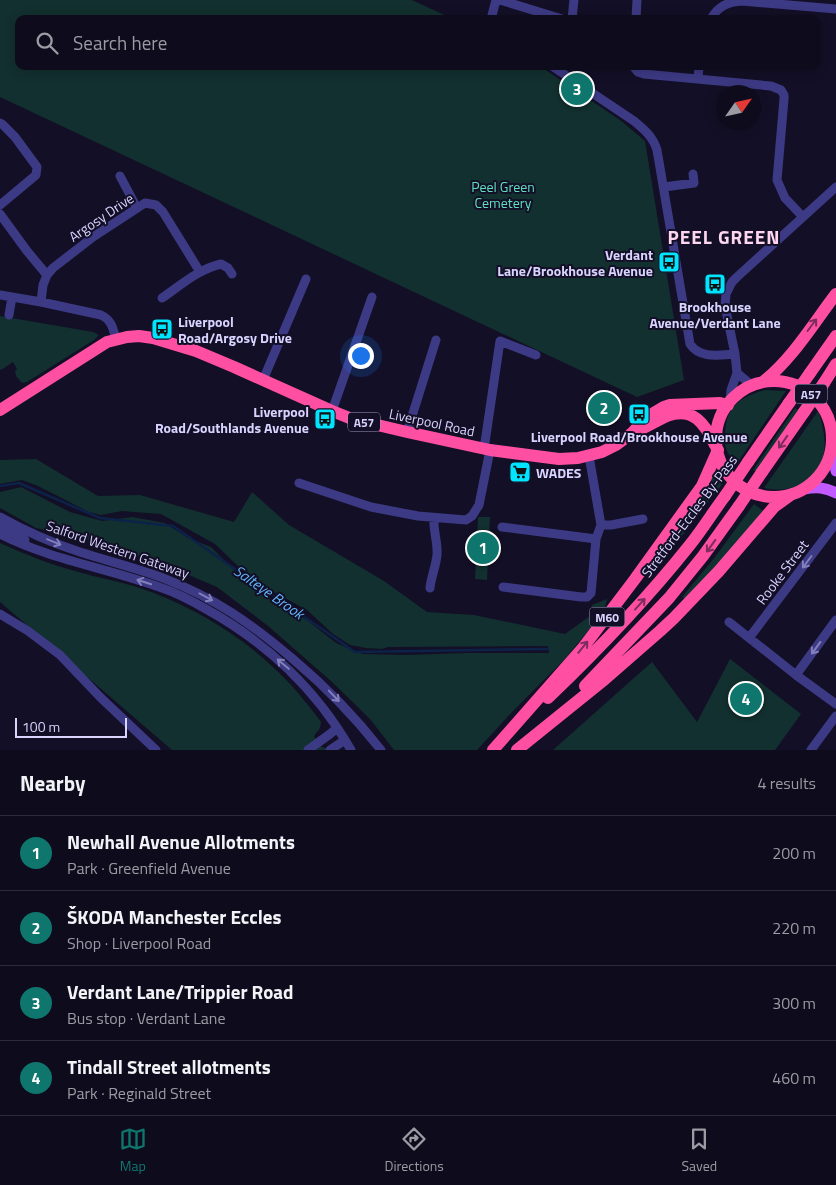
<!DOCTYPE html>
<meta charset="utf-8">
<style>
body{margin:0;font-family:"Titillium Web",sans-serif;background:#1c1929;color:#f1f3f6}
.compass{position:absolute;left:716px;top:85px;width:45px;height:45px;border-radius:50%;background:#0e0b1c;box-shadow:0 2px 12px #0003;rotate:56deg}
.scale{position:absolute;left:15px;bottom:12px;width:112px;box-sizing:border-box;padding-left:5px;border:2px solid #d9d4ff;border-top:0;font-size:14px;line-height:18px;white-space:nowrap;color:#d9d4ff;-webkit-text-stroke:4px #130f26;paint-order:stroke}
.you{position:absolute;left:360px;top:355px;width:18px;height:18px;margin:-12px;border:4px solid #fff;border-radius:50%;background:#1a73e8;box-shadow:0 0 0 8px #1a73e833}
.badge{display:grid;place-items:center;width:32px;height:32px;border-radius:50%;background:#0f766e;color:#fff;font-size:16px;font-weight:700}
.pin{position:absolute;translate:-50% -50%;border:2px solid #fff;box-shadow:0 1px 5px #0006}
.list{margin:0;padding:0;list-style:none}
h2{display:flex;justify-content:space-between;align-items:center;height:65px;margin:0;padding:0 20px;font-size:21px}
h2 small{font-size:16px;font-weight:400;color:#9b9ba3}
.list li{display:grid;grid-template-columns:32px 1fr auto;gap:15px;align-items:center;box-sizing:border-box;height:75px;padding:0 20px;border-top:1px solid #2e2b3b}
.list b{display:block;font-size:19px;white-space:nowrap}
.list p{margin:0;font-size:16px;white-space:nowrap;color:#9b9ba3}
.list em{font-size:16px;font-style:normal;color:#9b9ba3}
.icon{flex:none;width:28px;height:28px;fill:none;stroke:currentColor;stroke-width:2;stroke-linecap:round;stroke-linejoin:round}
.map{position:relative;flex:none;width:836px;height:750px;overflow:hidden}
.search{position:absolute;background:#0e0b1c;box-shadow:0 2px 12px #0003;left:15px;right:15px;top:15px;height:55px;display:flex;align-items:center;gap:12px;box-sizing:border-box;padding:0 18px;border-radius:10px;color:#9b9ba3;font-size:19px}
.sheet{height:365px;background:#0e0b1c}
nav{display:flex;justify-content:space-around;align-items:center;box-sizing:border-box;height:70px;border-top:1px solid #2e2b3b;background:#0e0b1c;font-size:14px;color:#9b9ba3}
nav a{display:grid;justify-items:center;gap:2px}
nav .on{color:#0f766e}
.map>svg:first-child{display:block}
.green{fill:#12302f}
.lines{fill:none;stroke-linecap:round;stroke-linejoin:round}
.stream{stroke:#0c2248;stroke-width:2.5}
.minor{stroke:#3d3a85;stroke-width:9}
.major{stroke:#c25bff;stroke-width:11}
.highway{stroke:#ff4fa3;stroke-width:12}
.highway-bridge{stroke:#ff4fa3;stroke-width:12}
.oneway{stroke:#7d2c5e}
.oneway2{stroke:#837fbc}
.labels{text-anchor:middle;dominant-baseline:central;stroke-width:4;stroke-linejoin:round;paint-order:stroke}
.shield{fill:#130f26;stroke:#9e99be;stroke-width:1}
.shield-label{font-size:12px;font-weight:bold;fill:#d9d4ff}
.park-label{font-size:14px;fill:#5fe0c0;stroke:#130f26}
.street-label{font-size:14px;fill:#d9d4ff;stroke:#130f26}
.poi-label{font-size:14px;font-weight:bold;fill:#d9d4ff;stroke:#130f26;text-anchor:end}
.water-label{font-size:15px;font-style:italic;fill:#62b6ff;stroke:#130f26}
.district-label{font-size:19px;font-weight:bold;letter-spacing:1px;fill:#ffd6f0;stroke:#130f26}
</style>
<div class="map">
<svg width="836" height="750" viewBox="0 0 836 750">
<rect width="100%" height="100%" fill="#130f26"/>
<path class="green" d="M0,0H412L453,19H19V66H540L620,120L645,141L684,380L637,397L0,97Z
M0,316L93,332L99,335L94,340L27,382L22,383L16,376L15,371L17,369L13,362L1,370L0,369Z
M765,390L786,391L736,465C732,459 726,452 725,444C724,438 725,430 726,424C730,403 746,395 765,390Z
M795,408L798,410L756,472L753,470Z
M818,411C836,457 817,498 764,488Z
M36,459L98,496L140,495L234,522L252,492L289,525L384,581L427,612L474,615L565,634L590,616L592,605L607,599L604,612L564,660L514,710L477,750H394L370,719L331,681L268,626L217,587L158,562L81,538L36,528L0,508V492L21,487L70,512L102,521L132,517L165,523L188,538L211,547L239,575L267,597L307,620L336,643L363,654L406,655L467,653H549L548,646L388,647L382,649L366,648L350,645L333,634L307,610L268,589L243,571L215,544L161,514L122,511L101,515L89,512L38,486L22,480L0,484V460Z
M713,474L724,482L670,551L665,547Z
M754,504L765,512L687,600L682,597L715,557Z
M478,517H490L487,580L475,579Z
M0,543C24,554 49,564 75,571C95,577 117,581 137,587C195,606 251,641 292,686C302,697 312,710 321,722C320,731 318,730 314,736L320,746L325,748L327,750H172L0,602Z
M730,659L801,714L775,750H553L652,662L697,722L717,684Z"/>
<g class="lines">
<path class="stream" d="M0,486L19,483L100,518L173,526L355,652L548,649"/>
<path class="minor" d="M500,0L562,19
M491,19L496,0
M572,19L574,0
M636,19L637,0
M711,19C718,6 728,2 742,1L836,9
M552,66L634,121C645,130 653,137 657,150L690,344C700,359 719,355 735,354
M633,66L638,72L644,74L771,86L781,90L784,95V99L777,180L785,198L803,217
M698,79L699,66
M0,123L2,124L15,137L37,167L36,175L0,205
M120,176L137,208
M664,187L694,183L693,174
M0,214L27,251L47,275
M0,295L41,302L101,315C112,320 113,329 116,339
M162,298C181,285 199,269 221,264L228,268L232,274
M41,302L43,285L47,275L53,268L93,237L145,203L156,205L163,212L200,272
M9,315L12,297
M737,373L749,383L753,385
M263,380L306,279
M730,401L731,390L737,373L735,354L725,306L726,294L732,282L737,277L836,187
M332,411L372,297
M407,432L436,340
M484,449L500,341L536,355
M299,483L371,507L418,516L466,520L472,516L479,505L490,450
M0,517C25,531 52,543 80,552C108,561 136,568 163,578C215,598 252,624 294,660C326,687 355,717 381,750
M601,525H611L643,519
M0,527L25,540
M502,527L596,539
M0,534C51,560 108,568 162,588C177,593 192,601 206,609C266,642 317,690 351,750
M503,587L581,597H587L591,593L596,539L601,525L589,456
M430,588C431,577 436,566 437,555C438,542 433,531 434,518
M0,614L28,631L60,655L100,697L156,750
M729,622L796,675L836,704
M749,638L836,523
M796,675L836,620
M308,750L330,734L337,728
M330,750L345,740
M811,750L836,716"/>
<path class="major" d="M832,446L836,471
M804,489C816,487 825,487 836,493"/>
<path class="highway" d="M810,373L836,336
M716 439a58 58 0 1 1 116 0a58 58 0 1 1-116 0Z
M763,382C793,358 813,324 836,294
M824,383L836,364
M0,410L107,342L127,337L139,336L153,338L196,351L234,367L332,411L352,419L407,432L490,450L559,459L578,458L602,452L616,445L632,433L647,417L664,407L670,405L720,403L728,405
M641,429C650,425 658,420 667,416C693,406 705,424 715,445
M748,462L789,403
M762,472L804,412
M585,686L669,598L703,556L739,506
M548,698C598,650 646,600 689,546C702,530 713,512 725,496
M493,750L582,649L635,579L702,486L718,450
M517,750L605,679L660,631L674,618L719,571L774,507L792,494"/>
<path class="highway-bridge" d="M789,403L810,373
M804,412L824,383
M725,496L748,462
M739,506L762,472"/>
</g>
<defs><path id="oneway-shaft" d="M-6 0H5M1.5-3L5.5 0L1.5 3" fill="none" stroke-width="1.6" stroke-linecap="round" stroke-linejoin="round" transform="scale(1.25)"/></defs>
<g class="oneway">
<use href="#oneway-shaft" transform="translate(812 325) rotate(-53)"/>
<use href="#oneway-shaft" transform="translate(783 442) rotate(125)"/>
<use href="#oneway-shaft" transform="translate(711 546) rotate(126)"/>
<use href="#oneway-shaft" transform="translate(640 604) rotate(-48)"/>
<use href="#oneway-shaft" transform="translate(583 647) rotate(-51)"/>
</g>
<g class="oneway2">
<use href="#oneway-shaft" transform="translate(54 542) rotate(22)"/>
<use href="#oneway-shaft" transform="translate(807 562) rotate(127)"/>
<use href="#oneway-shaft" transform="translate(144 582) rotate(-162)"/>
<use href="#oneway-shaft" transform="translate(206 597) rotate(28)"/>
<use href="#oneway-shaft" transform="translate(816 648) rotate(126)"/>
<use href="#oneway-shaft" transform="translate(283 664) rotate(-140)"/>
<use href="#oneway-shaft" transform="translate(334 696) rotate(46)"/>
</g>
<defs>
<g id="bus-square" transform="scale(1.125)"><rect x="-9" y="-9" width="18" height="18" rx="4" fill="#00e5ff" stroke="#130f26"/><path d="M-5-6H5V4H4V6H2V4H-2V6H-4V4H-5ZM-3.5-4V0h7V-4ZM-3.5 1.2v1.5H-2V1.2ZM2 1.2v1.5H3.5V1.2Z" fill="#111"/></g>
<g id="supermarket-square" transform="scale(1.125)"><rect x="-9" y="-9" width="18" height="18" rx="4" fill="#00e5ff" stroke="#130f26"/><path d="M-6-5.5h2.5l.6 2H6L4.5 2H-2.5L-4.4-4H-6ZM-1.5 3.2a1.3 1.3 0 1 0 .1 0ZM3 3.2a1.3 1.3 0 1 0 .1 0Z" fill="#111"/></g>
</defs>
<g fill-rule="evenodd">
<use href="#bus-square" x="669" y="262"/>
<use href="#bus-square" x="715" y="284"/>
<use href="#bus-square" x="162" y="329"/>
<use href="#bus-square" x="639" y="414"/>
<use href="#bus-square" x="325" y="419"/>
<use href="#supermarket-square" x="520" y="472"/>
</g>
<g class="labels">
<g class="shield">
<rect x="795" y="384.5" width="32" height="19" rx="4"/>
<rect x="348" y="412.5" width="32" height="19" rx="4"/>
<rect x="589.5" y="607.5" width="35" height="19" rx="4"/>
</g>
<g class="shield-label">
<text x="811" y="394">A57</text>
<text x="364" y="422">A57</text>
<text x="607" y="617">M60</text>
</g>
<g class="park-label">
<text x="503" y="186">Peel Green<tspan x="503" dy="16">Cemetery</tspan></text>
</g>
<g class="street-label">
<text transform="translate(101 217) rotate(-34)">Argosy Drive</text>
<text transform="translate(432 422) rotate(12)">Liverpool Road</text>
<text transform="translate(689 516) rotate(-53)">Stretford-Eccles By-Pass</text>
<text transform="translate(118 549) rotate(19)">Salford Western Gateway</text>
<text transform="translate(782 572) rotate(-53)">Rooke Street</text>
</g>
<g class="poi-label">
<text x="653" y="254">Verdant<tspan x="653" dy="16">Lane/Brookhouse Avenue</tspan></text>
<text x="715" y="306" text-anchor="middle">Brookhouse<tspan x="715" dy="16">Avenue/Verdant Lane</tspan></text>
<text x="178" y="321" text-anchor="start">Liverpool<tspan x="178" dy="16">Road/Argosy Drive</tspan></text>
<text x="309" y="411">Liverpool<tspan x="309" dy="16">Road/Southlands Avenue</tspan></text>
<text x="639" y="436" text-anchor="middle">Liverpool Road/Brookhouse Avenue</text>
<text x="536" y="472" text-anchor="start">WADES</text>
</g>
<g class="water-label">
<text transform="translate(269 592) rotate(35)">Salteye Brook</text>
</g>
<g class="district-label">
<text x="724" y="236">PEEL GREEN</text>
</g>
</g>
</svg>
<svg class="compass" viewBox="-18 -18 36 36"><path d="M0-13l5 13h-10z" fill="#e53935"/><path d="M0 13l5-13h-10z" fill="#9b9ba3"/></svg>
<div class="scale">100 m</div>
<div class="you"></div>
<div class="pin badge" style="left:483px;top:548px">1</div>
<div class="pin badge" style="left:604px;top:408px">2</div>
<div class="pin badge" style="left:577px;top:89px">3</div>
<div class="pin badge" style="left:746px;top:699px">4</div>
<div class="search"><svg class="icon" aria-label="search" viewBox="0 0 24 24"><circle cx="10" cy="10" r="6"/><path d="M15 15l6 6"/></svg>Search here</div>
</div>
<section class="sheet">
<h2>Nearby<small>4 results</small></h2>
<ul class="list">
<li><span class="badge">1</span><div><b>Newhall Avenue Allotments</b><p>Park · Greenfield Avenue</p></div><em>200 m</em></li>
<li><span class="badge">2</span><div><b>ŠKODA Manchester Eccles</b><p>Shop · Liverpool Road</p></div><em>220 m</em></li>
<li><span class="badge">3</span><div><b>Verdant Lane/Trippier Road</b><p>Bus stop · Verdant Lane</p></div><em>300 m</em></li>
<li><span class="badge">4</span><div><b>Tindall Street allotments</b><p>Park · Reginald Street</p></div><em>460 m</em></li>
</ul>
</section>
<nav>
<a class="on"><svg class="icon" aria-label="map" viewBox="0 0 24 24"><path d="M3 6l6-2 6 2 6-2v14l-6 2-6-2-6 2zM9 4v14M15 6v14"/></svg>Map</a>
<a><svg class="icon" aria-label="directions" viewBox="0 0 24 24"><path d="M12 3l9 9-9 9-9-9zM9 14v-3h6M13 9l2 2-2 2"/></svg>Directions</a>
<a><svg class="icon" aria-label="saved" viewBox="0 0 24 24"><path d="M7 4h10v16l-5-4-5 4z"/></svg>Saved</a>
</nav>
